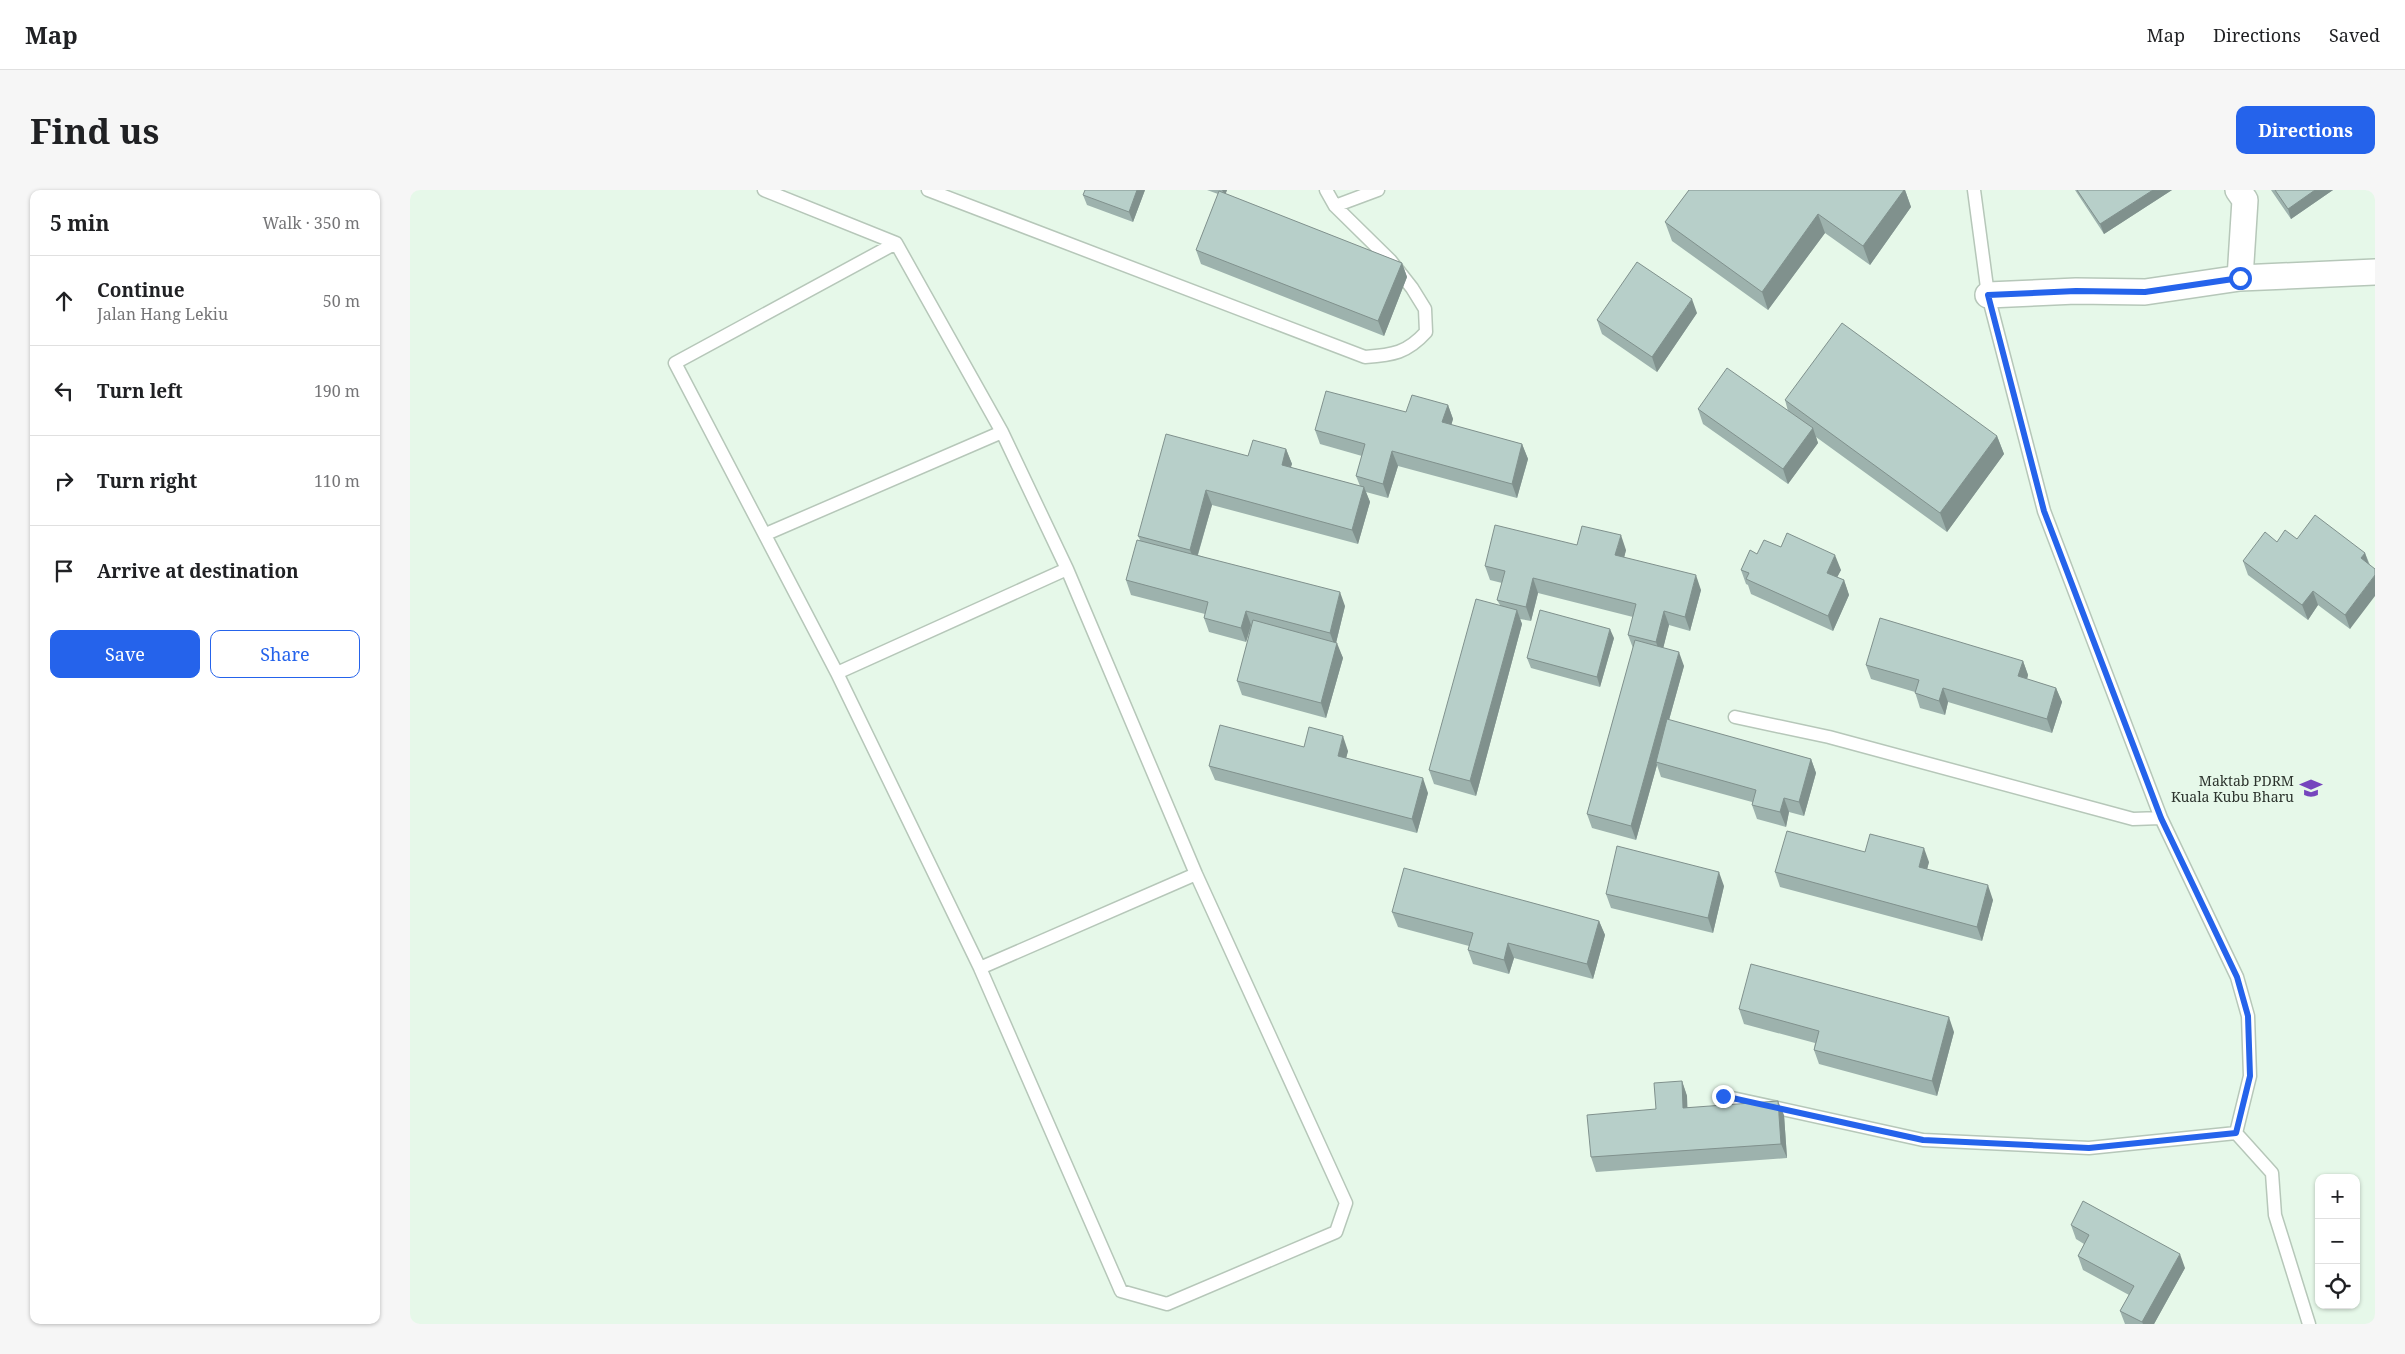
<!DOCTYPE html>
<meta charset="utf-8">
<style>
body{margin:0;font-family:"Noto Serif",serif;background:#f6f6f6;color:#202124}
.controls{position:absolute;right:15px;bottom:15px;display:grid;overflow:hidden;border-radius:10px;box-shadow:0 1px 4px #0004}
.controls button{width:45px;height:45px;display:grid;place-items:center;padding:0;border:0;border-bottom:1px solid #e0e0e0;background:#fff;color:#202124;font:25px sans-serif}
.stop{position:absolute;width:15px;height:15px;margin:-11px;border:4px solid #2563eb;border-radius:50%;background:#fff}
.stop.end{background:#2563eb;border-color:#fff;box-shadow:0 1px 5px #0008}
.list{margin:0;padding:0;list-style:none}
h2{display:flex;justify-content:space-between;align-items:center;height:65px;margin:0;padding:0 20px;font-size:21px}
h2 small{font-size:16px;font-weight:400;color:#757577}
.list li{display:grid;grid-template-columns:32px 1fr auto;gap:15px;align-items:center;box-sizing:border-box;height:90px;padding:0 20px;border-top:1px solid #e0e0e0}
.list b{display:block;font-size:19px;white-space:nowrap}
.list p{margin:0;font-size:16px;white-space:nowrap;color:#757577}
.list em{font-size:16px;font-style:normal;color:#757577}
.actions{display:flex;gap:10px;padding:15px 20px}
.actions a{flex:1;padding:11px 0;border:1px solid #2563eb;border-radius:10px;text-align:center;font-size:18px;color:#2563eb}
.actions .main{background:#2563eb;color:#fff}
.icon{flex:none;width:28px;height:28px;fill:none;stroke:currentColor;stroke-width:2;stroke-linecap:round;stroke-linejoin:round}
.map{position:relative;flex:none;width:1965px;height:1134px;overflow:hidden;border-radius:10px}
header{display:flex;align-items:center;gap:30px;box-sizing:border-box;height:70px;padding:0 25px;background:#fff;border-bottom:1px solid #e0e0e0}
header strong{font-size:24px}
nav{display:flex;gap:28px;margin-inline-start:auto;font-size:18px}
.intro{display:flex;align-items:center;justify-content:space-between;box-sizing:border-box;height:120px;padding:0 30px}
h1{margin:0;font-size:35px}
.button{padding:12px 22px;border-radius:10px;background:#2563eb;color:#fff;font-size:18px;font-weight:700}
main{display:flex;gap:30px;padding:0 30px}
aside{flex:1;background:#fff;border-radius:10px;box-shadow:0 1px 4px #0004}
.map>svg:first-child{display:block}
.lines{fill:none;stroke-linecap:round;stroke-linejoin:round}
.service-casing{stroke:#b6c7b9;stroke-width:15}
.minor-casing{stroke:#b6c7b9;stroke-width:28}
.service{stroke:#fff;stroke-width:12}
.minor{stroke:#fff;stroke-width:25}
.wall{fill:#9db2ad}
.shaded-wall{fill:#80918d}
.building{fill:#b7cfc9;stroke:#80918d}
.route{stroke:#2563eb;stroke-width:6}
.labels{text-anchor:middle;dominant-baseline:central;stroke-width:4;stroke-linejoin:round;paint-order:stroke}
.poi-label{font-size:14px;fill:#2d342e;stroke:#e6f8e9;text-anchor:end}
</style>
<header>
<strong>Map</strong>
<nav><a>Map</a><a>Directions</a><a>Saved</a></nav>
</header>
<div class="intro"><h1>Find us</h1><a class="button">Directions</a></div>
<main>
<aside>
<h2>5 min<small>Walk · 350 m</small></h2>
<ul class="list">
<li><svg class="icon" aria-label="ahead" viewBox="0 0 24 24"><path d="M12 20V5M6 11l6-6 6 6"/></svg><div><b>Continue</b><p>Jalan Hang Lekiu</p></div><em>50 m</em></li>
<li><svg class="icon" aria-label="left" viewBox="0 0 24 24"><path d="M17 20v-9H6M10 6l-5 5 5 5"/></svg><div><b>Turn left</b></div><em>190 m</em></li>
<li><svg class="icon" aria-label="right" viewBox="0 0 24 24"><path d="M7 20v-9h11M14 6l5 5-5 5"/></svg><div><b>Turn right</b></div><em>110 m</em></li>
<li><svg class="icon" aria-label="arrive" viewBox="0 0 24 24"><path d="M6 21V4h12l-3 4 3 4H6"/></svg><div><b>Arrive at destination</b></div></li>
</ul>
<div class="actions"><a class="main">Save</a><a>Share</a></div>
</aside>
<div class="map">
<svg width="1965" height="1134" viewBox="0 0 1965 1134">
<rect width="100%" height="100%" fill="#e6f8e9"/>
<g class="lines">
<g class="service-casing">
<path id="service" d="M354,0L486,53L592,242L657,379L786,684L936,1013L926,1042L757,1114L711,1101L570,778L427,483L265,173L486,53
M518,0L955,167C983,165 997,163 1016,142L1015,119L1002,98L980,70L925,16L916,0
M1564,0L1578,105L1634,321L1751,628L1827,787L1838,826L1840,886L1826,943L1862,983L1865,1025L1899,1134
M925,16L968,0
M356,344L592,242
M427,483L657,379
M1325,527L1419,547L1723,629L1751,628
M570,778L786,684
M1313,906L1513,950L1679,958L1826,943"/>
</g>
<g class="minor-casing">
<path id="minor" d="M1828,0L1835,10L1830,88
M1578,105L1666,101L1735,102L1830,88L1965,82"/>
</g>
<use href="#service" class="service"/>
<use href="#minor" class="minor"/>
</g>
<path class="wall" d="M735,0L723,32L677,15L673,5Z
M797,0H817L815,4L992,73L997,87L974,146L791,74L786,60L808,4Z
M1279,0H1495L1501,17L1460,75L1415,43L1358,120L1262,51L1255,32Z
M1665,0H1762L1694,44Z
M1861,0H1923L1881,29Z
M1287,123L1247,182L1192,144L1187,130Z
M1375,210L1587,246L1594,264L1537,342L1406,247L1408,253L1378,294L1293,234L1288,219L1378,221Z
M1038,215L1043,229L1041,235L1112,254L1118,269L1107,308L988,276L978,308L956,302L960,312L948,354L802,315L788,365L935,416L926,453L933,468L916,528L832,505L827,491L842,436L836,452L799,442L794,428L795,424L721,405L716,390L730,350L728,346L838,266L876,259L882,274L880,277L950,296L946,286L952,266L910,254L905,240Z
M1887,349L1955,363L1960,375L1940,439L1908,415L1898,430L1838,385L1833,371L1867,352Z
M1167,355L1216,360L1214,367L1291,400L1280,441L1259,435L1253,458L1274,476L1259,530L1401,569L1406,583L1394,626L1379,622L1376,637L1347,629L1342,615V612L1251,587L1247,575L1226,650L1182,638L1177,624L1223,458L1218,445L1223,427L1128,403L1121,431L1110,429L1112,434L1066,606L1024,594L1019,580L1090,415L1087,410L1092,393L1080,390L1075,376Z
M1371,357L1431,380L1427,387L1434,390L1439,405L1423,441L1341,404L1338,395L1336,394L1331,380L1347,364Z
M1204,448L1190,497L1121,478L1117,468Z
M1613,471L1618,485L1617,489L1646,498L1652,512L1642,543L1538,512L1535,525L1510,518L1505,502L1461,489L1456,475Z
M894,557L938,561L936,568L1018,603L1007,643L805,590L799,576Z
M1455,662L1519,672L1517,679L1583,710L1572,751L1370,697L1365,682Z
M1314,696L1303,743L1201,718L1196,704Z
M982,722L1189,731L1195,745L1183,789L1104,768L1099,784L1063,774L1058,760L1059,756L988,737Z
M1329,819L1544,842L1527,906L1409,874L1404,860L1405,853L1334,834Z
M1272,891L1277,906V917L1374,925L1377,968L1186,982L1181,967L1246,919Z
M1661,1035L1775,1078L1744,1134H1715L1710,1121L1719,1105L1673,1080L1668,1066L1674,1054L1666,1049Z"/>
<path class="shaded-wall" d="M727,0H735L723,32L719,22Z
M812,0H817L815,6Z
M1494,0H1495L1501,17L1460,75L1453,56Z
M1743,0H1762L1694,44L1690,34Z
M1905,0H1923L1881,29L1878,19Z
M1408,24L1415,43L1358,120L1352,102Z
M992,73L997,87L974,146L968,131Z
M1282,109L1287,123L1247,182L1242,167Z
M1038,215L1043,229L1038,247L1032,232Z
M1403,238L1408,253L1378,294L1373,279Z
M1587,246L1594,264L1537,342L1530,323Z
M1112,254L1118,269L1107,308L1102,294Z
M876,259L882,274L877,290L872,275Z
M982,261L988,276L978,308L973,294Z
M954,297L960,312L948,354L942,340Z
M796,300L802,315L785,374L780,360Z
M1211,345L1216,360L1211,380L1205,365Z
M1955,363L1960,378L1951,368Z
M1425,365L1431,380L1422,397L1417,383Z
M1286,385L1291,400L1280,441L1275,427Z
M1965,385V406L1940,439L1935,425Z
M1123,388L1128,403L1121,431L1116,417Z
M1434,390L1439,405L1423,441L1418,426Z
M1903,401L1908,415L1898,430L1892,415Z
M930,402L935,416L925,457L920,443Z
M1107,420L1112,434L1066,606L1060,591Z
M836,421L841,435L836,452L831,438Z
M1254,421L1259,435L1251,467L1246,452Z
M1200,439L1204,448L1190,497L1187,487Z
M927,453L933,468L916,528L911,513Z
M1269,462L1274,476L1247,573L1246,572L1247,575L1226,650L1221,636Z
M1613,471L1618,485L1614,501L1608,486Z
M1533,498L1538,512L1535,525L1529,511Z
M1646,498L1652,512L1642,543L1637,529Z
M933,546L938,561L933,580L928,566Z
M1401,569L1406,583L1394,626L1389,612Z
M1013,588L1018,603L1007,643L1002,629Z
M1374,608L1379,622L1376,637L1370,622Z
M1514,658L1519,672L1514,691L1509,677Z
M1309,682L1314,696L1303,743L1298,728Z
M1578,695L1583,710L1572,751L1567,737Z
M1189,731L1195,745L1183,789L1177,774Z
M1098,753L1104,768L1099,784L1094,770Z
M1539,827L1544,842L1527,906L1522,891Z
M1272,891L1277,906L1278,932L1273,918Z
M1368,911L1374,925L1377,968L1371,954Z
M1770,1064L1775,1078L1744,1134H1733L1732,1132Z"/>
<path class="building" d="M675,0H727L719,22L673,5Z
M1279,0H1494L1453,56L1408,24L1352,102L1255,32Z
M1667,0H1743L1690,34Z
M1865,0H1905L1878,19Z
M809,1L992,73L968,131L786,60Z
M1227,72L1282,109L1242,167L1187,130Z
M1432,133L1587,246L1530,323L1375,210Z
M1317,178L1403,238L1373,279L1288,219Z
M916,201L996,222L1002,205L1038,215L1032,232L1112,254L1102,294L982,261L973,294L946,286L955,254L905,240Z
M756,244L838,266L843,250L876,259L872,275L954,297L942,340L796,300L780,360L728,346Z
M1905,325L1955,363L1951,368L1965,379V385L1935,425L1903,401L1892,415L1833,371L1855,342L1867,352L1875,340L1887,349Z
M1085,335L1167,355L1172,336L1211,345L1205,365L1286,385L1275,427L1254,421L1246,452L1218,445L1226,414L1123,388L1116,417L1087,410L1095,381L1075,376Z
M1377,343L1425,365L1417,383L1434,390L1418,426L1336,389L1339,383L1331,380L1340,360L1347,364L1354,350L1371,357Z
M727,350L930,402L920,443L836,421L831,438L794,428L798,412L716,390Z
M1066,409L1107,420L1060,591L1019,580Z
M1130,420L1200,439L1187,487L1117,468Z
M1470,428L1613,471L1608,486L1646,498L1637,529L1533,498L1529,511L1505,503L1509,490L1456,475Z
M843,430L927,453L911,513L827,491Z
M1225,450L1269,462L1221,636L1177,624Z
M1257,529L1401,569L1389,612L1374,608L1370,622L1342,615L1346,600L1246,572Z
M810,535L894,557L899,537L933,546L928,566L1013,588L1002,629L799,576Z
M1377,641L1455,662L1460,644L1514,658L1509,677L1578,695L1567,737L1365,682Z
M1207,656L1309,682L1298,728L1196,704Z
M994,678L1189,731L1177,774L1098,753L1094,770L1058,760L1063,743L982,722Z
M1341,774L1539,827L1522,891L1404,860L1409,841L1329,819Z
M1272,891L1273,918L1368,911L1371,954L1181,967L1177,925L1246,919L1244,893Z
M1673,1011L1770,1064L1732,1132L1710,1121L1724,1096L1668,1066L1679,1045L1661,1035Z"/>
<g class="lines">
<path class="route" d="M1313,906L1513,950L1679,958L1826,943L1840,886L1838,826L1827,787L1751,628L1634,321L1578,105L1666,101L1735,102L1830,88"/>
</g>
<defs>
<g id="university-bare" transform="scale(1.725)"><path d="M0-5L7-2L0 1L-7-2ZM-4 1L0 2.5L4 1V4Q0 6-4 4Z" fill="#7645bd" stroke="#e6f8e9" stroke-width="2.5" paint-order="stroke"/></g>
</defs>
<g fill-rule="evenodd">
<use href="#university-bare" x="1901" y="598"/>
</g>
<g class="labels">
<g class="poi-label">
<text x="1884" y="590">Maktab PDRM<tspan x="1884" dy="16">Kuala Kubu Bharu</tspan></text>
</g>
</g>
</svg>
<div class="controls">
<button>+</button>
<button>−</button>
<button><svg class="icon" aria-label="locate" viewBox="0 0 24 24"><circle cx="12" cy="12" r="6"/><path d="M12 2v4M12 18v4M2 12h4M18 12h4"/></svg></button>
</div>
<div class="stop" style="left:1830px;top:88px"></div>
<div class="stop end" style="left:1313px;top:906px"></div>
</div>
</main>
